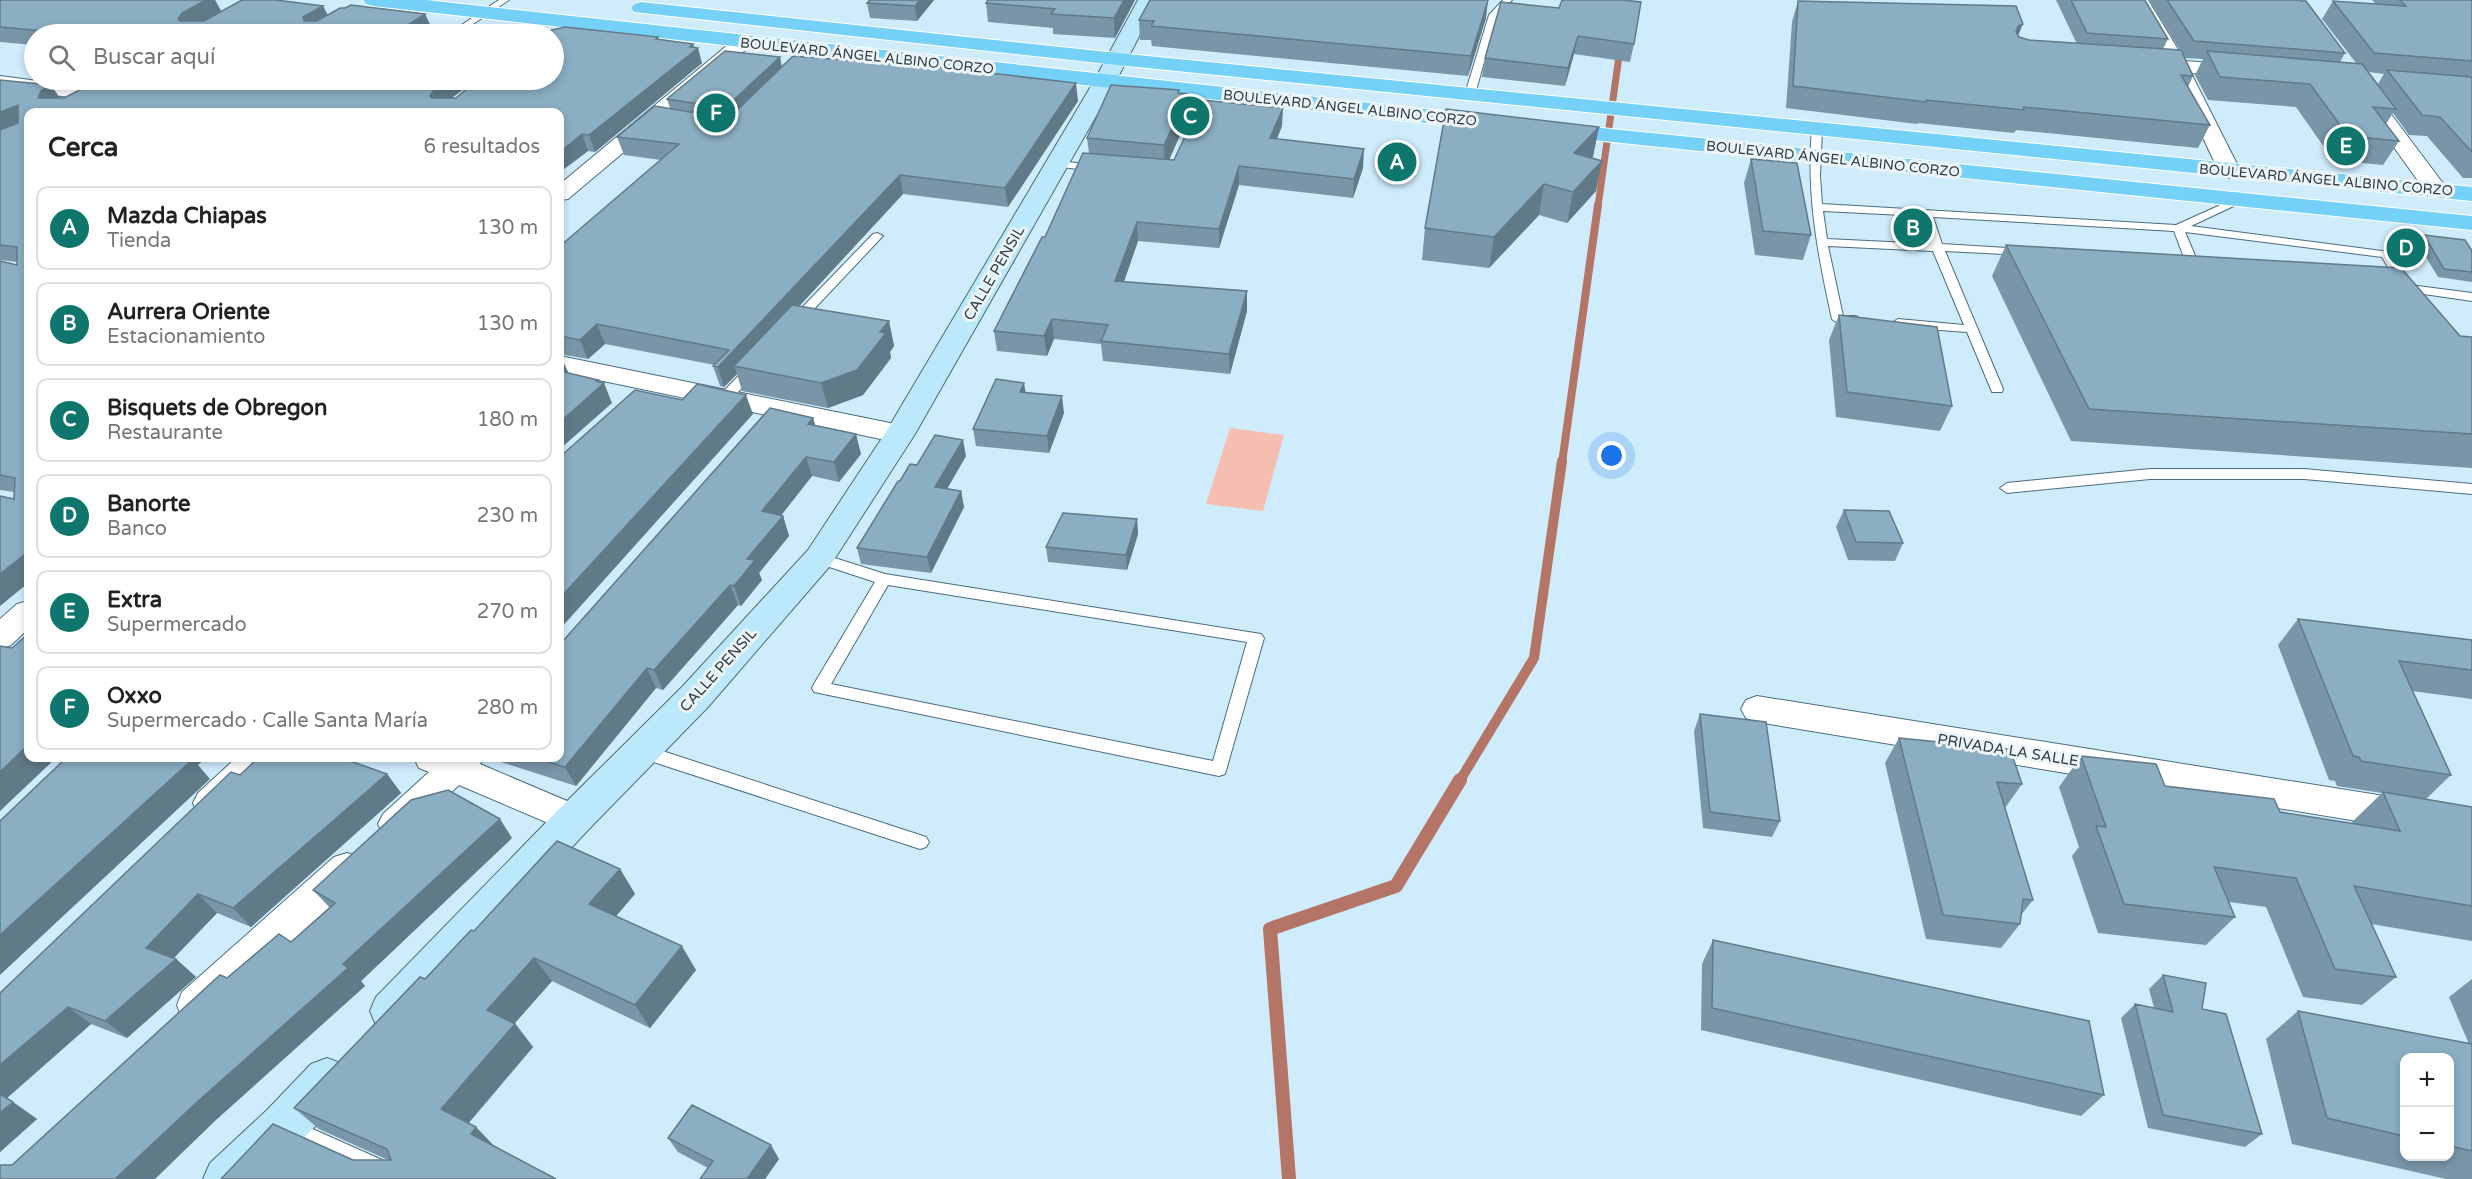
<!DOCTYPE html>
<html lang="es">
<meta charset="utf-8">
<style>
body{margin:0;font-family:"Varela Round",sans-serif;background:#f2f2f2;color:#222}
.controls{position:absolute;right:18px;bottom:18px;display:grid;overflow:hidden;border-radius:12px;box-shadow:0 3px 9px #0003}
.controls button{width:54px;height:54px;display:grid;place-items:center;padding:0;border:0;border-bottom:2px solid #e0e0e0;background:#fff;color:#222;font:30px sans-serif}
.you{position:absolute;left:1612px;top:456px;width:21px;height:21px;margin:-15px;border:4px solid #fff;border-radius:50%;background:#1a73e8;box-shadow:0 0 0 9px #1a73e833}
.badge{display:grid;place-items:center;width:39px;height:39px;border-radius:50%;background:#0f766e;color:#fff;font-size:20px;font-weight:700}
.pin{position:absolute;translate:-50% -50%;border:3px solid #fff;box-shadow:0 2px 6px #0006}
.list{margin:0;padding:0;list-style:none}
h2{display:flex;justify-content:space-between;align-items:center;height:78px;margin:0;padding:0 24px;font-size:26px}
h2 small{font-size:20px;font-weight:400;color:#767676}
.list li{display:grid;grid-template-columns:39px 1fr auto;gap:18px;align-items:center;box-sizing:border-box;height:84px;margin:0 12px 12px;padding:0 12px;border:2px solid #e0e0e0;border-radius:12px}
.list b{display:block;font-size:22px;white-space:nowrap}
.list p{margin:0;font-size:20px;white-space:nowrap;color:#767676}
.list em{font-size:20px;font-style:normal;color:#767676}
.icon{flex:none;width:33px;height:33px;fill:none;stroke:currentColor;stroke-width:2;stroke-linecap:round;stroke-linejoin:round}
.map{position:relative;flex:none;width:2472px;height:1179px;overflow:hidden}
.search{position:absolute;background:#fff;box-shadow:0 3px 9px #0003;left:24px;top:24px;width:540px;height:66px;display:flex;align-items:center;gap:15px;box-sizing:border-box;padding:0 21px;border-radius:33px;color:#767676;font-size:22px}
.panel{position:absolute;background:#fff;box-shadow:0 3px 9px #0003;left:24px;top:108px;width:540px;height:654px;border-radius:12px}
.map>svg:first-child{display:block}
.green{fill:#f5beb0}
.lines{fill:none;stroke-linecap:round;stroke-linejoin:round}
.stream-far3{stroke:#b47567;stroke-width:7}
.stream-far2{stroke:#b47567;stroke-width:8}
.stream-far1{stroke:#b47567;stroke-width:10}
.stream{stroke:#b47567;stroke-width:14}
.service-casing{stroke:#4b6c7f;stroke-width:2}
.minor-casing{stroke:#4b6c7f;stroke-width:2}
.secondary-casing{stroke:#4b6c7f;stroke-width:2}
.primary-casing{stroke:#fff;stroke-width:2}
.service{fill:#fff;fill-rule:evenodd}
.minor{fill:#fff;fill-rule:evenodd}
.secondary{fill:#bbe8fb;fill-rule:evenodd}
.primary{fill:#76d1f8;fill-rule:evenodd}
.wall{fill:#7896a8;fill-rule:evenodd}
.shaded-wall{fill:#617a88}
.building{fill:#8baec3;stroke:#617a88;stroke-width:1.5}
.labels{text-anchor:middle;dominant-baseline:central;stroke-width:6;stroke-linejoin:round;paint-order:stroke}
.far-street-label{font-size:14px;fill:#2e3c45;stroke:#eef5f9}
.street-label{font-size:15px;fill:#2e3c45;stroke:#eef5f9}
</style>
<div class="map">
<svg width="2472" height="1179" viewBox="0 0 2472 1179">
<rect width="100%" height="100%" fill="#cfecfd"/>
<path class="green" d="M1230,428L1284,435L1263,511L1206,504Z"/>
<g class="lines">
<path class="stream-far3" d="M1598,206L1620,49"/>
<path class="stream-far2" d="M1562,463L1598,205"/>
<path class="stream-far1" d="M1459,782L1534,658L1562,461"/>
<path class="stream" d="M1289,1179L1270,929L1396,886L1460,780"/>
<g class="service-casing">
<path id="service" d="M499,0H509L458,34H448Z
M1503,0H1512L1497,16L1475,94L1467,96L1465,94L1489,15Z
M1817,126L1822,129L1820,176L1822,204L2176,225L2236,198L2240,199V203L2191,226L2390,252L2410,285L2472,293V301L2396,290L2394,287L2398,284L2382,257L2185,232L2197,260L2191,263L2185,260L2174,231L1933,217L1942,244L2024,249L2030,252L2024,255L1945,251L2003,389L2002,392H1992L1967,332L1898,327L1892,323L1898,319L1964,325L1933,251L1828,246L1843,316H1856L1862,320C1856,326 1838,325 1832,319C1818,256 1806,194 1812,129ZM1823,211L1922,216L1930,244L1827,239Z
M1057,161L1096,165L1101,168L1096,171L1053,166V162Z
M877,233L883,236L881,238L799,325H791V319L873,234Z
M753,364L757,365L759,368L757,371L729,402H719L718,399L719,396L749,365Z
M2150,469H2304L2472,484V494L2304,479H2150L2007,493L2000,488L2007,483Z
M819,553L885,574L1261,634L1264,638L1225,774L1219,776L814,692L812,688L814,684L875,582L814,562L812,558ZM888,585L1247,642L1213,761L831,684Z
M641,744L920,835L926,837L929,842L926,847L920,849L635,756L633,751L635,746Z
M288,1118L409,1172L413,1179H378L281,1135L278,1128L281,1121Z"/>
</g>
<g class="minor-casing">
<path id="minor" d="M2130,0H2148L2185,61L2239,65L2246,67L2249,71L2246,75L2239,77L2191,73L2241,172L2237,176L2230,178L2223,176L2219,172L2172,71L2142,68L2140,64L2142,60H2165Z
M743,36L750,38L752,42L750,46L568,199L560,200V184L736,38Z
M0,76L92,88L99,90L102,94L99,98L92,100L0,88Z
M2362,83L2369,85L2445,186L2448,191L2445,196L2437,197L2429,196L2352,89L2355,85Z
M560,356L900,425L909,428L913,434L909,440L900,443L560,372Z
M28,601V629L11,645L0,649V619L17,604Z
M1757,696L2472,810V840L1757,722L1746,718L1741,709L1746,700Z
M236,758H274L269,768L222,813L210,817L198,813L193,803L198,793Z
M414,758H483L480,764L586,809L591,819L586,829L574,834L459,785L407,834L395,839L383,834L378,824L383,814L429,772L419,768Z
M347,853L360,857L365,868L360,879L210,1018L196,1023L182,1018L177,1005L182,992L334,857Z"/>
</g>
<g class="secondary-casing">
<path id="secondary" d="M1138,0H1158L1116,81L915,434L830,566L708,707L588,830L406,1025L391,1031L376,1025L370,1011L376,997L560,808L682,687L808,550L886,432L1094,81Z
M327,1058L343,1064L349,1079C333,1116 289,1151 260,1179H203L210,1163L267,1110L311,1064Z"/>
</g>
<g class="primary-casing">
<path id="primary" d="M363,0H426L1489,116L1497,118L1500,123L1497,128L1489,130L373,6L366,4Z
M641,2L1117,53L2472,187V201L1117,65L634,12L631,8L634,4Z
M1552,123L2472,216V230L1544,135L1541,130L1544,125Z"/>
</g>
<use href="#service" class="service"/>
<use href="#minor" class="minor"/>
<use href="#secondary" class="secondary"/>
<use href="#primary" class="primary"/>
</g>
<path class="wall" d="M0,0H215L221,11L323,6L327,15L425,14L432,29L424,34H34V45L0,42Z
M934,0L917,21L870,18L867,3Z
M988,0H1135L1115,38L1053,34V28L988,22L986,3Z
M2056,0H2145L2168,39L2163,49L2193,76L2188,87L2210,125L2198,148L2016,130L2014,133L1918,123L1917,124L1786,108L1792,22L1798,1L2018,35L2019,37L2029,40L2077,44Z
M2149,0H2301L2345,53L2340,62L2356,63L2322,19L2333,1L2376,4L2372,0H2472V178H2463L2427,136L2409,135L2393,113L2386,124L2399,141L2383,165L2333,160L2296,107L2208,100L2195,75L2203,59L2185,58ZM2369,72L2384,74L2378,84Z
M1559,8L1634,44L1630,62L1574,54L1565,86L1482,77L1485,58Z
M1486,18L1468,76L1152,46L1151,40H1140L1139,20Z
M658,37L659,40L693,44L702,63L595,152L588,151L564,169H560V112H28V583L0,606L14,492L0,490V261L17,265V262L0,260V80L51,85L60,98H456Z
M782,67L1078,101L1008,207L903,194L799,306L889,321L894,346L890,352L891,358L863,395L828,408L742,391L737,374L724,387L720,386L713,366L715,365L605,344L588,359L560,354V246L661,160L624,155L617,137L670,108L667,99Z
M1179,90V93L1188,117L1169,160H1174L1282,126L1277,139L1363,168L1353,198L1239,185L1219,248L1138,241L1124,282L1247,311L1230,374L1103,361L1101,344L1054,339L1047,356L997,351L994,331L1045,237L1089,153L1087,138Z
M1599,127L1592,158L1596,191L1567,223L1539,215L1489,268L1422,260L1425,228Z
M1751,159L1811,235L1803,260L1755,255L1744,183Z
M2424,235L2472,251V282L2438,277L2418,244Z
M2006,245L2460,336L2472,337V468L2071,441L1992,276Z
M1839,315L1952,406L1940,431L1836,417L1829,340Z
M1064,413L1049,453L976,446L973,429Z
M813,418L815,425L861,454L839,482L812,476L781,515L783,516L789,536L759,573L762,580L741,606L738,605L663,690L656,688L576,786L488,758H560L562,642Z
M966,456L947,488L961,491L964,507L931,573L861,564L857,548L917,465Z
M1844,510L1903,543L1895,561L1848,560L1836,527Z
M1137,519L1138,534L1127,570L1048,562L1046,547Z
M2298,619L2472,640V699L2412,691L2451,775L2426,799L2472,807V941L2371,924L2396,977L2362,1005L2303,997L2266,907L2229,902L2235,917L2206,945L2098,933L2072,856L2079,847L2059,787L2081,756L2165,786L2280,812L2353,824L2352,822L2382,793L2337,786L2335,781L2329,780L2278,645Z
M1700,714L1780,821L1772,837L1703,828L1694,731Z
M1899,738L2022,784L2005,808L2033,900L2021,915L2020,924L2001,948L1926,939L1885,763Z
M387,774L401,793L251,927L217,913L174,958L176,959L196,977L127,1038L91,1024L7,1098L37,1119L0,1152V993L240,775Z
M512,838L361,981L365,986L217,1119L12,1165L227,978L291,942L330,908L313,890Z
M620,869L635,894L615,916L696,970L650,1028L552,981L515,1023L533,1047L469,1123L495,1147L556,1179L353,1160H388L319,1129L294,1108L474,931Z
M1713,940L2104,1095L2081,1116L1701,1030L1702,964Z
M2163,975L2202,1009L2262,1134L2245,1147L2148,1128L2121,1018L2135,1004L2154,1008L2149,989Z
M2472,979V1179H2446L2292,1144L2266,1039L2298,1011L2469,1044L2449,997ZM2404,1058H2450V1156H2404Z
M668,1138L779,1159L765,1179H700L708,1168L678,1152Z"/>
<path class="shaded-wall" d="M206,0H215L221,11L187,34L178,19L182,13Z
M920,0H934L917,21L915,6Z
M1124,0H1135L1115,38L1114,18Z
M1488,0L1486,18L1468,76L1471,56Z
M323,6L331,21H304L303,17Z
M425,14L432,29L424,34H394Z
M2023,24L2014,45L2009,47L2018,26Z
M1578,36L1574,54L1565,86L1568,68Z
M693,44L695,50L698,48L702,63L595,152L589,135Z
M780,57L783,72L729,124L725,108Z
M448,80H476L441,106L430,96L434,90Z
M1076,83L1078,101L1008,207L1005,188Z
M51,85L61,101L38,98L41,91Z
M1179,90L1180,111L1188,94V117L1165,169L1164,145Z
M18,105L28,121L0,134V112Z
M1283,108L1282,126L1269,157L1270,138Z
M1599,127L1593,157L1568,183L1574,153Z
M582,134L588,151L564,169L560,157V152Z
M1364,149L1363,168L1353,198L1354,179Z
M1602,161L1596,191L1567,223L1573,192Z
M1239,166V185L1219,248V229Z
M900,175L903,194L743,367L734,366L737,374L724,387L718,367Z
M1544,184L1539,215L1489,268L1494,237Z
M1137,222L1138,241L1117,301L1115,281Z
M1247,291V311L1230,374L1229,354Z
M1052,319L1054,339L1047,356L1044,336Z
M889,321L894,346L890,352L891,358L863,395L828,408L821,383L880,332Z
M597,324L605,344L588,359L580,340Z
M561,357L570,376L560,385V358Z
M598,380L601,386L604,383L612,403L560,449V422Z
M1024,383L1027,400L1020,392Z
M746,395L753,414L560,629V598Z
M1062,396L1064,413L1049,453L1047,436Z
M813,418L819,438L808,424Z
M856,434L861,454L839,482L834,462Z
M963,440L966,456L939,503L935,487Z
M806,457L812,476L769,531L762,511Z
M961,491L964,507L931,573L927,557Z
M783,516L789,536L759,573L762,580L741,606L734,586L747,559Z
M1137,519L1138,534L1127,570L1126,555Z
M28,552V583L0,606V574Z
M730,585L738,605L663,690L654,670Z
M647,668L656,688L576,786L565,767Z
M28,745V758H56L0,811V772Z
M177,758H206L198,765L210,779L0,975V935Z
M387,774L401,793L251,927L233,908Z
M500,819L512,838L361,981L365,986L217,1119L155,1179H115L343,964Z
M620,869L635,894L605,929L589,904Z
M198,894L217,913L166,966L146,948Z
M682,946L696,970L650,1028L635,1005Z
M534,958L552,981L506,1033L487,1010Z
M176,959L196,977L127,1038L105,1021Z
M68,1007L91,1024L7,1098L0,1094V1065Z
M515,1024L533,1047L462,1130L441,1109Z
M13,1102L37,1119L0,1152V1113Z
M476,1127L497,1149L471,1134Z
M771,1145L779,1159L765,1179H747Z"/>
<path class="building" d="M0,0H206L182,13L178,19L180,21H204L242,0H276L323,6L303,17L304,21H317L340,8H345L351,5L425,14L394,34H75L0,27Z
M870,0H920L915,6L867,3Z
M988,0H1124L1114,18L1051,14L1055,9L986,3Z
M1150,0H1488L1471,56L1151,26L1154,21L1139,20Z
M1562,0H1623L1641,2L1634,44L1578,36L1568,68L1485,58L1501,2L1559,8Z
M2071,0H2145L2168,39L2087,33Z
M2167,0H2301V1H2306L2345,53L2194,41Z
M2400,0H2472V61L2374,53L2333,1L2406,6Z
M1798,1L2016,6L2023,24L2018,26L2016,32L2019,37L2029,40L2181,50L2193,76L2181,75L2210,125L2023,107L2024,110L1926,100V102L1793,86Z
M565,27L658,37L656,39L693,44L690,47L698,48L589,135L582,134L560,152V112H28V552L0,574V496L14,499L15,478L0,475V261L17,265V247L0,245V130L18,123V105L0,112V80L51,85L41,91L38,98H64L99,80H448L434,90L430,96L432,98H456L477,80H554V34H545L549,31L556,29Z
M725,51L780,57L725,108L667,99Z
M2207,51L2362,64L2396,109L2373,107L2399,141L2348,136L2310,84L2220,77Z
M793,56L883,63L884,61L1076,83L1005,188L900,175L718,367L713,366L729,350L597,324L580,340L560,336V246L679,144L617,137L655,106L719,117L732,115Z
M2387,70L2472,77V152L2440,117L2422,115Z
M1111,85L1179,90L1178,93L1188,94L1164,145L1087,138Z
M1202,100L1283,108L1270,138L1364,149L1354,179L1239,166L1219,229L1137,222L1115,281L1247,291L1229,354L1101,341L1108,325L1052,319L1044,336L994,331L1042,237H1045L1083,153L1174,160Z
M1446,109L1599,127L1574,153L1602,161L1573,192L1544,184L1494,237L1425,228Z
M1751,159L1797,163L1811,235L1763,231Z
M2424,235L2465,240L2472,251V272L2444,269Z
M2006,245L2401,268L2460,336L2472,337V434L2089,409Z
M792,305L889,321L880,332L886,333L857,370L821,383L734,366Z
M1839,315L1937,327L1952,406L1847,392Z
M560,371L598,380L596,381L604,383L560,422Z
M996,379L1024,383L1020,392L1062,396L1047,436L973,429Z
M697,384L746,395L560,598V455H562L635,390L682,400Z
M770,408L813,418L808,424L856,434L834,462L806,457L762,511L783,516L747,559L755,560L734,586L730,585L654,670L647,668L565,767L536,758H560V642H562Z
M935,435L963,440L935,487L961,491L927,557L857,548L898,481H900L910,464L917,465Z
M1844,510L1889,511L1903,543L1856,542Z
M1063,513L1137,519L1126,555L1046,547Z
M2298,619L2472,640V670L2399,661L2451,775L2361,761L2359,757L2353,756Z
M28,634V745L0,772V646L12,648Z
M1700,714L1766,722L1780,821L1710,812Z
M1899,738L2010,749L2022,784L1997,782L2033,900L2023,899L2020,924L1943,915Z
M2081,756L2156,764L2165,786L2274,799L2280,812L2400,831L2383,792L2472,807V906L2354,886L2396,977L2335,969L2296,878L2214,867L2235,917L2124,904L2096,826L2106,827Z
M66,758H187L193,759L0,935V821Z
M258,758H342L387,774L233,908L198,894L146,948L176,959L105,1021L68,1007L0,1065V993L231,772L240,775Z
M448,790L500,819L343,964L348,968L196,1103L115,1179H0V1165H12L220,975L227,978L279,934L291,942L335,903L313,890L411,800Z
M557,841L620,869L589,904L682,946L635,1005L534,958L487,1010L515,1024L441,1109L476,1127L471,1134L556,1179H221L273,1124L353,1160H391L387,1149L294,1108L420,977L425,979L471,930L474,931Z
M1713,940L2089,1021L2104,1095L1712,1008Z
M2163,975L2206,983L2202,1009L2226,1014L2262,1134L2163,1115L2135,1004L2173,1012Z
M2298,1011L2472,1044V1151L2450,1146V1058H2404V1136L2327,1118Z
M0,1094L13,1102L0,1113Z
M692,1105L771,1145L747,1179H700L713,1161L668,1138Z"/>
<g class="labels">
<g class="far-street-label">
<text transform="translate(867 56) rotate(6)">BOULEVARD ÁNGEL ALBINO CORZO</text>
<text transform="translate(1350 108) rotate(6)">BOULEVARD ÁNGEL ALBINO CORZO</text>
<text transform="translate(1833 159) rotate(6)">BOULEVARD ÁNGEL ALBINO CORZO</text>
<text transform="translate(2326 180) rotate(5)">BOULEVARD ÁNGEL ALBINO CORZO</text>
</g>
<g class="street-label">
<text transform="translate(994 273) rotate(-60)">CALLE PENSIL</text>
<text transform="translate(718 670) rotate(-48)">CALLE PENSIL</text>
<text transform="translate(2008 750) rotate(9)">PRIVADA LA SALLE</text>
</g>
</g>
</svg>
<div class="controls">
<button>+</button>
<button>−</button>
</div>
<div class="you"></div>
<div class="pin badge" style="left:1397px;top:162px">A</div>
<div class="pin badge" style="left:1913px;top:228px">B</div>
<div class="pin badge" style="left:1190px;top:116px">C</div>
<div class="pin badge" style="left:2406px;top:248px">D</div>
<div class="pin badge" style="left:2346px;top:146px">E</div>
<div class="pin badge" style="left:716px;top:113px">F</div>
<div class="search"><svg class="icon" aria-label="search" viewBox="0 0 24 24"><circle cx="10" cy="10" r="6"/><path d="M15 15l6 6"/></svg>Buscar aquí</div>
<section class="panel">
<h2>Cerca<small>6 resultados</small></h2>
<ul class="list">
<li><span class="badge">A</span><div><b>Mazda Chiapas</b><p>Tienda</p></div><em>130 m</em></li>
<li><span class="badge">B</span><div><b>Aurrera Oriente</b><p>Estacionamiento</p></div><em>130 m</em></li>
<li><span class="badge">C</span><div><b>Bisquets de Obregon</b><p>Restaurante</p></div><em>180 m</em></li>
<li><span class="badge">D</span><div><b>Banorte</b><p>Banco</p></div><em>230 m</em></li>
<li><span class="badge">E</span><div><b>Extra</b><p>Supermercado</p></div><em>270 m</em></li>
<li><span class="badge">F</span><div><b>Oxxo</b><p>Supermercado · Calle Santa María</p></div><em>280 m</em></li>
</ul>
</section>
</div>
